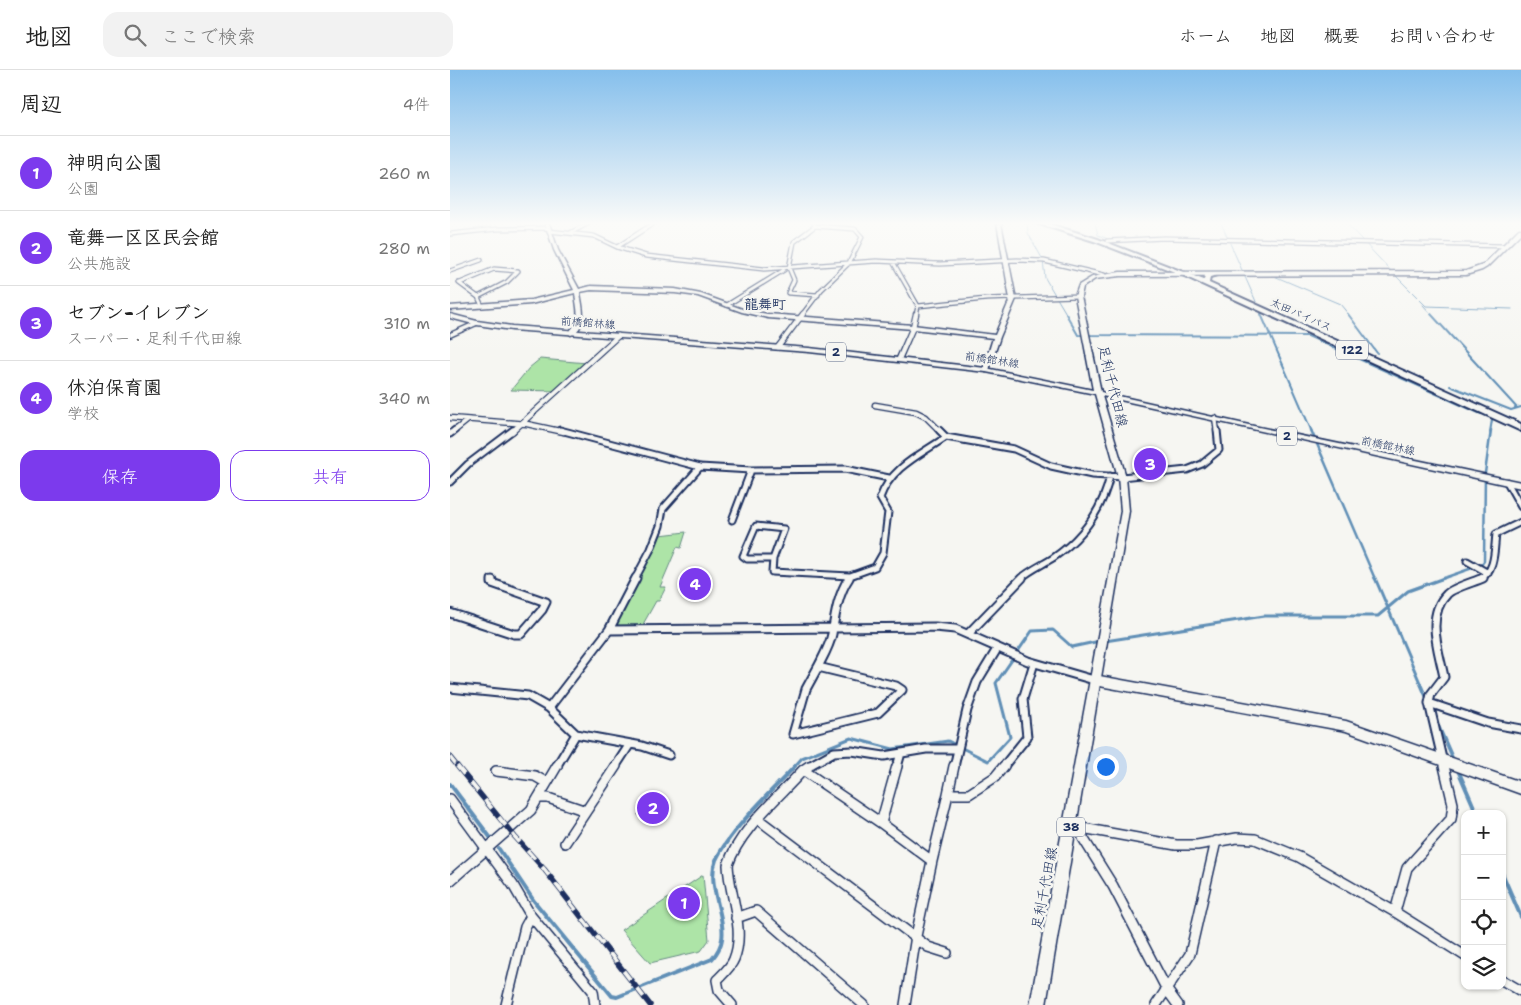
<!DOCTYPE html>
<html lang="ja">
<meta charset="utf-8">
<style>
body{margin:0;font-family:"Shantell Sans","Klee One",sans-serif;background:#f2f2f2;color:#222}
.controls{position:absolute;right:15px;bottom:15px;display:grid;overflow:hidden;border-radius:10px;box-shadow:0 1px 4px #0004}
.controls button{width:45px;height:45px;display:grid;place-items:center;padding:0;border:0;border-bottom:1px solid #e0e0e0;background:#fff;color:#222;font:25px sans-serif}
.you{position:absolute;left:655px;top:696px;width:18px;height:18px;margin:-12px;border:4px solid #fff;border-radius:50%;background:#1a73e8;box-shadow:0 0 0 8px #1a73e833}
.badge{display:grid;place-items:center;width:32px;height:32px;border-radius:50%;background:#7c3aed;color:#fff;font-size:16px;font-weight:700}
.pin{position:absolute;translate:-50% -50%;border:2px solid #fff;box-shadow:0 1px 5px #0006}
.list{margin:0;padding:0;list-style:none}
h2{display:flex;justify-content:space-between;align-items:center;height:65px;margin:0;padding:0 20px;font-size:21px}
h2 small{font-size:16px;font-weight:400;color:#767676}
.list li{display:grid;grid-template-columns:32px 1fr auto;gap:15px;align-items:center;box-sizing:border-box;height:75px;padding:0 20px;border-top:1px solid #e0e0e0}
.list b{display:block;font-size:19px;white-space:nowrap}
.list p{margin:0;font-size:16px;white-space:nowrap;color:#767676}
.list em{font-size:16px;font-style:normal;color:#767676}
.actions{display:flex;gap:10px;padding:15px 20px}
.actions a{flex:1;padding:11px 0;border:1px solid #7c3aed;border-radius:15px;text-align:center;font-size:18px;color:#7c3aed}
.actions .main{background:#7c3aed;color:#fff}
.icon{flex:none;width:28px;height:28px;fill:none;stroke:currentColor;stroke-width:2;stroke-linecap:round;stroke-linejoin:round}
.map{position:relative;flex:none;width:1071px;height:935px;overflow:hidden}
header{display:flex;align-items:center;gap:30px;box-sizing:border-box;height:70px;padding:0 25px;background:#fff;border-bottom:1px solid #e0e0e0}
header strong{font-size:24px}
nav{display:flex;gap:28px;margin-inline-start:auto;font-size:18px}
.search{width:350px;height:45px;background:#f2f2f2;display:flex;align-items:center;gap:12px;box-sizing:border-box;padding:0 18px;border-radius:15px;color:#767676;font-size:19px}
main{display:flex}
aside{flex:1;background:#fff}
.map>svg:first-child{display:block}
.green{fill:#ade4a7;stroke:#648a82}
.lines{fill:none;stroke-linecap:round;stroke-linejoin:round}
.stream-far4{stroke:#618fb6;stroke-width:1}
.stream-far3{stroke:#618fb6;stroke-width:2}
.stream-far2{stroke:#618fb6;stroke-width:2.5}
.stream-far1{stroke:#618fb6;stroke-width:3}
.stream{stroke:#618fb6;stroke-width:4}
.building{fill:#edc49c;stroke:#1b2f5e}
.street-far4-casing{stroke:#1b2f5e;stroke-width:5.5}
.street-far3-casing{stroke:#1b2f5e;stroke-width:7}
.street-far2-casing{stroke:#1b2f5e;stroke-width:9}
.street-far1-casing{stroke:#1b2f5e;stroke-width:11}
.street-casing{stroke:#1b2f5e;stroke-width:12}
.secondary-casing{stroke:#1b2f5e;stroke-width:3}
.primary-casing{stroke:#1b2f5e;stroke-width:3}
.highway-casing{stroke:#1b2f5e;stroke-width:4}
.street-far4{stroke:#f6f6f2;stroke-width:3}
.street-far3{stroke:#f6f6f2;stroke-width:4.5}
.street-far2{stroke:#f6f6f2;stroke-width:5}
.street-far1{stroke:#f6f6f2;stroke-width:7}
.street{stroke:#f6f6f2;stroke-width:9}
.secondary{fill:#f6f6f2;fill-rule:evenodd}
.primary{fill:#f6f6f2;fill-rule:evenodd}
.highway{fill:#f6f6f2;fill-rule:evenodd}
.rail-far1-casing{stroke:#1b2f5e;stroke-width:5}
.rail-casing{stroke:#1b2f5e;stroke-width:5.5}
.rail-far1{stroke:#f6f6f2;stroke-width:3;stroke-dasharray:9;stroke-linecap:butt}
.rail{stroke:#f6f6f2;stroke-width:4;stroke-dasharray:11;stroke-linecap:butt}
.labels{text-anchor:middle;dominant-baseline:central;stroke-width:5;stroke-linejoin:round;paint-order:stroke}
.far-street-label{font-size:11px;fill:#1b2f5e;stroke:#f6f6f2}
.shield{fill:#f6f6f2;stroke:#5d6b8a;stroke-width:1}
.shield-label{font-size:12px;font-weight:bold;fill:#1b2f5e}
.far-quarter-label{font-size:14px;font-weight:bold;fill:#1b2f5e;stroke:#f6f6f2}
.street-label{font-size:14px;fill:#1b2f5e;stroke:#f6f6f2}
</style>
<header>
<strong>地図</strong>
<div class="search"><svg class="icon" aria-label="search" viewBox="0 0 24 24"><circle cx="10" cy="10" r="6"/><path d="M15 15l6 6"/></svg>ここで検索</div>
<nav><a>ホーム</a><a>地図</a><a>概要</a><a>お問い合わせ</a></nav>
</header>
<main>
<aside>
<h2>周辺<small>4件</small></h2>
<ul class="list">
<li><span class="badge">1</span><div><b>神明向公園</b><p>公園</p></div><em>260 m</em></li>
<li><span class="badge">2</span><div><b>竜舞一区区民会館</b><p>公共施設</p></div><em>280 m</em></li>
<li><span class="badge">3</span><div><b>セブン-イレブン</b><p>スーパー · 足利千代田線</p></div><em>310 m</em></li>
<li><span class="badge">4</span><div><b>休泊保育園</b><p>学校</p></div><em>340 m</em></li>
</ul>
<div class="actions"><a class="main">保存</a><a>共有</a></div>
</aside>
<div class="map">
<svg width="1071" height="935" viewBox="0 0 1071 935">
<rect width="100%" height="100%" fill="#f6f6f2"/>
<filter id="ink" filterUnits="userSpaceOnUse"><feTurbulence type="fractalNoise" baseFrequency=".02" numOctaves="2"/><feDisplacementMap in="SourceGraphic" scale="10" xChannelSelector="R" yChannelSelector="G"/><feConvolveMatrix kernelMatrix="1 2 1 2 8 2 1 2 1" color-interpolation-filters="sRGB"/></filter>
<g filter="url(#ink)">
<path class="green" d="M90,289L137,293L106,321L61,320L79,298Z
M236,462L231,478L227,477L210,517H216L209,531H206L192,556L165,557L210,465Z
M253,805L259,870L251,881L200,893L171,860Z"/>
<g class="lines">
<path class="stream-far4" d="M577,153L578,163L593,190L595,208L617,245
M645,153L648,165L658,169
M771,153L812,245
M896,153L942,202
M824,206L890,234L899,245
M946,206L976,236L1062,239
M973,235L982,245"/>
<path class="stream-far3" d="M616,244L628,265L858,266L1031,344
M811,244L862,362
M898,244L927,283
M981,244L1067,338
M1000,316L1061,340L1071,337
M1040,362L1042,350"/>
<path class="stream-far2" d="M861,360L925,509
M991,509L1031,495L1034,491L1035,403L1041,360"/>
<path class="stream-far1" d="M925,508L977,629
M655,571L814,546H928L958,521L994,508
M986,650L1004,691
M344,697L352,688L401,668L443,679L498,671L538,691L560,667L546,613L582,561L603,560L622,577L650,571"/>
<path class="stream" d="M1007,698L1027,744
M0,714L40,767
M49,779L84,831L162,926L167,927L262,889C267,883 271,877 272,869C276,846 256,814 266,790C279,761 323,720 345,696
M1052,803L1071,847"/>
</g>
<path class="building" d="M198,727L218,731L208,749L188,745Z"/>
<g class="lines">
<g class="street-far4-casing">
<path id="street-far4" d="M365,156L344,172L339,198L344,210L338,223L368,225
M99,161L144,166L167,177L196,186L314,199L426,191L490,194L567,190L594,191L654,205
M120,163L139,153
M0,164L47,159L99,158
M657,171L714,168L1054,176
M167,177L204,153
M443,192L468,236L466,245
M0,201L31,190
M9,213L28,227L32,236
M10,213L44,199L68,201
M28,227L57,212L68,201
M277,235L334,200
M468,236L536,229L628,226
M352,245L371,220L399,193L412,167L405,159L365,156L364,153"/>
</g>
<g class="street-far3-casing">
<path id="street-far3" d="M328,277L353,244
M449,289L463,257L466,244
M425,335L466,342L476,347L491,362
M0,348L77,354L114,362
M765,348L767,362
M3,362L18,350
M62,362L168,266"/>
</g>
<g class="street-far2-casing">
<path id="street-far2" d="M110,360L250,397L301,400L395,399L439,408
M489,360L496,367L564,379L601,396L642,405L672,407L737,400L752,394L769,380L767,360
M0,364L5,360
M0,412L18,394L63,360
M1057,412L1071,437
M282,450L301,400
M306,456L334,459L323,489H297L293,486Z
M323,489L322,502L400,506
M1017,491L1038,503
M185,509L201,479L210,456L213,439L250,397
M398,509L400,506L425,497L433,483L438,442L430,428C441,397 470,385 496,367
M570,509C580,500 592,495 603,488C632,468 652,441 660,406
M1030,509C1046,501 1044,479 1046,464L1071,452"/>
</g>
<g class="street-far1-casing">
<path id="street-far1" d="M0,543L64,564H71L92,540L96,532L42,513V510
M159,560L485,557L505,559L578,591L644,610
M518,564L572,508
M368,597L446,616L452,620L428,643L343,664L356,619Z
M368,597C373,587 380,575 382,564C385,546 388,524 399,508
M0,618L78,626L99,638L126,664L192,676L219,685
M979,633L1038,653L1071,659
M99,638L159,560L186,508
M106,697L126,664
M165,697L180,674
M357,697L384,682L402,681L434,686L476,679H507
M447,697L451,683
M504,697L517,640L527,612L547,579
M553,697L577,667L573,629L584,593
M994,697L979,633L981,624L994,607C989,581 975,546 997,524C1002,518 1024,512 1033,508"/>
</g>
<g class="street-casing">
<path id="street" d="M447,696L431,753L482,791L498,724H519L545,707L554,696
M353,700L359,696
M46,701L85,706L97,713
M498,724L504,696
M88,728H98L136,741
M0,729L63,815L81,846L143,921L145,935
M308,749L478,877L497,883
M621,756L726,775H747L787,768L805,769L849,787L945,842L1015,886
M632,760L633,768L663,816L717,920L728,935
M115,773L166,696
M0,811L81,740L107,696
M945,842L957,798L1001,749L1003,734L994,696
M286,848L306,841L414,935
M1052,910L1071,921
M56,935L75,857L81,846
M282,935L269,920L267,910C273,904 281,897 284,889C296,860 279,824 278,795C289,760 329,727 353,700L431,753
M455,935L466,866L482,791
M706,935L740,884L766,771"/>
</g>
<g class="secondary-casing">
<path id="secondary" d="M95,153H99L108,180L129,219L141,216L225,219L251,224L295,240L318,244L463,255L545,265L560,229L547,153H551L566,229L550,267L539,300L536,302L533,300L543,268L463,259L318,248L292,242L248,226L225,223L141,220L130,222C132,238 139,256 121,265L118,263C132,249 127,242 125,223L81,234L0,240V236L81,230L124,220L104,180Z
M27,251L30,253L29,254L0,267V263Z
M644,605L896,651L1071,712V724L896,661L644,615L640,613L639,610L640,607Z"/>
</g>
<g class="primary-casing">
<path id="primary" d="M1069,159H1071V163L1037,197L1032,200L1016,205L670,206L645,209L633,217L631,226L651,322L799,355L1071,412V418L652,326L676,407L679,441L596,935H580L671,441L668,407L645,324L536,302L359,282L62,260L27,255L0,248V244L27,251L62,256L359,278L536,298L643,320L625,226L629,215L642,207L670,202L1016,201L1033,195Z"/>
</g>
<g class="highway-casing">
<path id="highway" d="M586,153H596L648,169L754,210L755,205L767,203V205L760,207L759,213L1071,354V361L730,204L644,171Z"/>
</g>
<use href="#street-far4" class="street-far4"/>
<use href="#street-far3" class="street-far3"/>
<use href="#street-far2" class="street-far2"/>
<use href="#street-far1" class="street-far1"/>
<use href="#street" class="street"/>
<use href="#secondary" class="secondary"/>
<use href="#primary" class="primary"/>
<use href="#highway" class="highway"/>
<g class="rail-far1-casing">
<path id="rail-far1" d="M0,687L8,697"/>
</g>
<g class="rail-casing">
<path id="rail" d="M7,696L65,767L94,799L200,935"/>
</g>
<use href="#rail-far1" class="rail-far1"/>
<use href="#rail" class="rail"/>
</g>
</g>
<linearGradient id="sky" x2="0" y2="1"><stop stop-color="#85bfec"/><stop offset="0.54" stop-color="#fbfbf9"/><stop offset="1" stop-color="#fbfbf9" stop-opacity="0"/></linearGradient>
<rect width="1071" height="284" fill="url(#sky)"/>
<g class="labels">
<g class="far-street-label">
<text transform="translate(851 245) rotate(24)">太田バイパス</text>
<text transform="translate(138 253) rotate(4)">前橋館林線</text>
<text transform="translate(542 290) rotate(9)">前橋館林線</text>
<text transform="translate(938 376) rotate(12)">前橋館林線</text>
</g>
<g class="shield">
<rect x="886" y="270.5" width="32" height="19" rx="4"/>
<rect x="376" y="272.5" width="20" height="19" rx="4"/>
<rect x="827" y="356.5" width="20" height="19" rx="4"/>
<rect x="607" y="747.5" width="28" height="19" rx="4"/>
</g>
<g class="shield-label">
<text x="902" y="280">122</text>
<text x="386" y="282">2</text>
<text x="837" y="366">2</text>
<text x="621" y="757">38</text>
</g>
<g class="far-quarter-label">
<text x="315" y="234">龍舞町</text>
</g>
<g class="street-label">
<text transform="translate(663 316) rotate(76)">足利千代田線</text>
<text transform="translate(594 818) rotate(-79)">足利千代田線</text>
</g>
</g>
</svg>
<div class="controls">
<button>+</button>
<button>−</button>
<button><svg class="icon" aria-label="locate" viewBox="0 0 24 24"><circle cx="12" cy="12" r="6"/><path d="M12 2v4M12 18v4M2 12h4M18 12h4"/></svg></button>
<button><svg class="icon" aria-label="layers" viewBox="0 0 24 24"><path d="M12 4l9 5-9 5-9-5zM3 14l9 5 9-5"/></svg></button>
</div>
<div class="you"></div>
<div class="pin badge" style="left:234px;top:833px">1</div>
<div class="pin badge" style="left:203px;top:738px">2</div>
<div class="pin badge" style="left:700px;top:394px">3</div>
<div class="pin badge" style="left:245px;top:514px">4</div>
</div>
</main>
